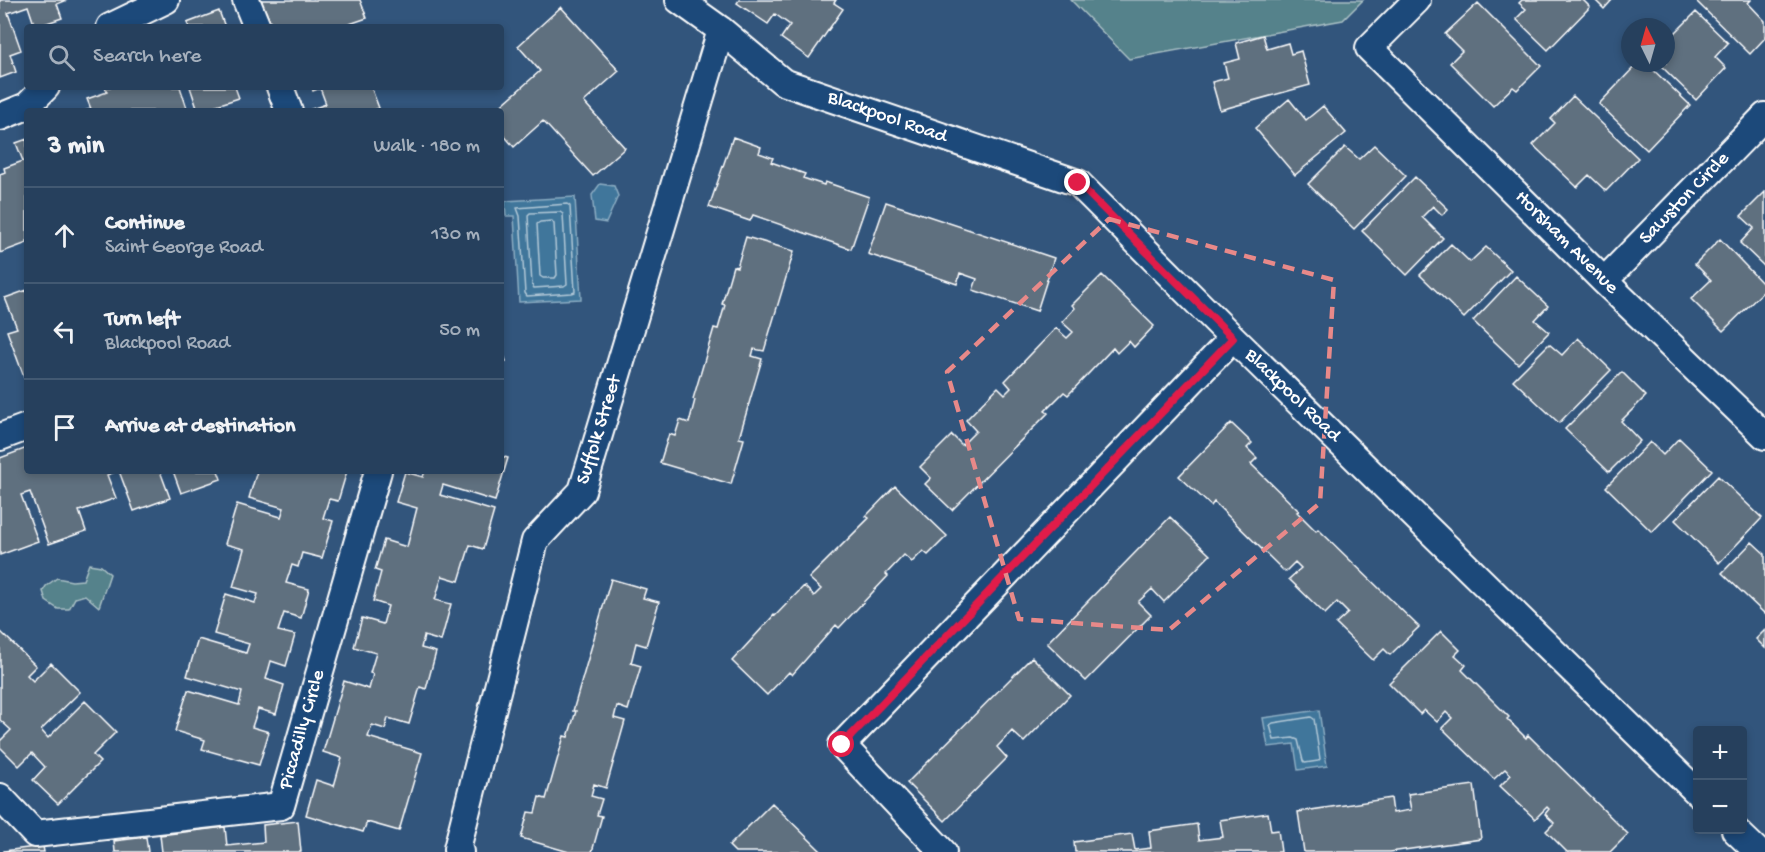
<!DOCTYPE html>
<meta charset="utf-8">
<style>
body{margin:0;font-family:"Gochi Hand",sans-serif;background:#324b66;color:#f1f3f6}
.controls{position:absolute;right:18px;bottom:18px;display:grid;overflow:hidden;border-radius:6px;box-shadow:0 3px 9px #0003}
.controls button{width:54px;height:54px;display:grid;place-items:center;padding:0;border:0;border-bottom:2px solid #425972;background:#26405d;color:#f1f3f6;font:30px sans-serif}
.compass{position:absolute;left:1621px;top:18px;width:54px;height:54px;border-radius:50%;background:#26405d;box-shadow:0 3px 9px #0003;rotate:355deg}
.stop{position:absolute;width:18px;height:18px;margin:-14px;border:4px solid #e11d48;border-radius:50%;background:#fff}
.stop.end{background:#e11d48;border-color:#fff;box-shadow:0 2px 6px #0008}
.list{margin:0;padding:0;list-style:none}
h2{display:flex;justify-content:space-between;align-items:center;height:78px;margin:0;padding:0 24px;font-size:26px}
h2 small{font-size:20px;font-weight:400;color:#a4afbc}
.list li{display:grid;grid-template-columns:39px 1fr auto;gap:18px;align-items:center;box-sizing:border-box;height:96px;padding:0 24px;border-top:2px solid #425972}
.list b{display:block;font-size:22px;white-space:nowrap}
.list p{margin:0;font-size:20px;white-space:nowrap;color:#a4afbc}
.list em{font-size:20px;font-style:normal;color:#a4afbc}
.icon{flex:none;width:33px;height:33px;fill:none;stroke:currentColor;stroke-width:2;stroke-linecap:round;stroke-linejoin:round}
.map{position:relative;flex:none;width:1765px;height:852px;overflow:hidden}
.search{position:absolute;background:#26405d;box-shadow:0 3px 9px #0003;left:24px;top:24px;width:480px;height:66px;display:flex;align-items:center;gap:15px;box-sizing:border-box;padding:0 21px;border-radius:6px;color:#a4afbc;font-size:22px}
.panel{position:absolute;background:#26405d;box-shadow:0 3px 9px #0003;left:24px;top:108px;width:480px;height:366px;border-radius:6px}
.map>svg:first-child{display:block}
.green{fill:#54828b;stroke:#aac0c5;stroke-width:1.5}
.water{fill:#3f769b;stroke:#8cadc3;stroke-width:1.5}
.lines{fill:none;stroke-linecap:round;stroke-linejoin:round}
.shore{stroke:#b2c8d7;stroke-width:1.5}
.building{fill:#5f6f7f;stroke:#fff;stroke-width:1.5}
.street-casing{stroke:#fff;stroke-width:30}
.street{stroke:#1f4a7a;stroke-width:26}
.route{stroke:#e11d48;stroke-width:8}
.marked{fill:none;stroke:#e88989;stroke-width:4.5;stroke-dasharray:12 8;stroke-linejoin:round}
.labels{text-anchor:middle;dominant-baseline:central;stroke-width:4.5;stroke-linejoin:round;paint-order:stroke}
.street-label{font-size:20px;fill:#fff;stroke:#1f4a7a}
</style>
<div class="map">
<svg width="1765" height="852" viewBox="0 0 1765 852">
<rect width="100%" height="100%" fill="#32557c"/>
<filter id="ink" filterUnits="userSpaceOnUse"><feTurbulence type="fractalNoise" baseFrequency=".0167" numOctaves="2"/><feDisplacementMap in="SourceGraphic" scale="12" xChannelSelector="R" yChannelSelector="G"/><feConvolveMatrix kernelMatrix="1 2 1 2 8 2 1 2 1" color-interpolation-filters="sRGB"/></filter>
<g filter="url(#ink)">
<path class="green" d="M1071,0H1363L1343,20L1129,59Z
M89,564L101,566L110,574L99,607L85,595L75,598L69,609H58L46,601L43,591L46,586L57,578L72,581L83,580Z"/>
<path class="water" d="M600,184L614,186L618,196L606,223L595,221L592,195Z
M575,197L581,299L519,302L514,216H506L505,201Z
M1319,710L1327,766L1298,770L1294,744L1268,747L1263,718Z"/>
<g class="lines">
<path class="shore" d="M567,204L570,206L575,292L572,293L527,296L525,293L520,216L517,208Z
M560,212L563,214L567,284L564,286L534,288L532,285L528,215L530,213Z
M552,221L554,224L557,275L555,278H543L540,276L537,224L540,222Z
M1311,717L1314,719L1320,759L1318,761L1305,763L1303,761L1298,740L1293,738L1274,740L1270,725L1273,723Z"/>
</g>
<path class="building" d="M0,0H67L57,4L62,18L35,27L28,6L8,13L21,50L10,54L16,72L0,78Z
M261,0H360L367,18L341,27H271Z
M739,0H836L834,3L843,9L809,58L781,38L790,25L775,14L768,24L737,3Z
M1522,0H1583L1590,7L1548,50L1516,19L1526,9L1519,3Z
M1595,0H1612L1604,9Z
M1695,0H1751L1748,3L1765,21V38L1750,54Z
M1478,3L1541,66L1517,90L1513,87L1493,106L1450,63L1462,51L1445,34Z
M561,7L619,71L584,102L625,148L593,176L543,121L514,147L501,132V111H495L540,71L518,46Z
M219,11L225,27H189L187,23Z
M1696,12L1728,43L1715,57L1726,68L1696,100L1658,63H1666V42Z
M1263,35L1267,49L1288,43L1291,54L1301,51L1310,85L1220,110L1212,82L1228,78L1224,63L1240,59L1236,43Z
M1638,63H1646L1690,105L1647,150L1599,104Z
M105,87H180L188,111H84L91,109L87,99L107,92Z
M190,87H235L239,98L198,111Z
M312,87H371L379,108L372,111H306L326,104L320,88L313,91Z
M1573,96L1638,158L1606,191L1589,175L1577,187L1533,145L1555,123L1551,119Z
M1289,99L1306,120L1323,106L1346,133L1295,175L1255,128Z
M733,137L761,147L759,153L773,158L771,162L805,174L803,178L824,185L825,182L869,197L851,249L753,215L750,221L709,207Z
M27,139V243L0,253V174L5,172L4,168L23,161L16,143Z
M1374,145L1406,176L1354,229L1308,184L1345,147L1359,159Z
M1415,177L1448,209L1442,215L1433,206L1422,217L1443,238L1407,275L1362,231Z
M1765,192V267L1740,243L1754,228L1741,216Z
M886,202L1054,258L1037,311L973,290L977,279L960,273L957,284L868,254Z
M746,237L794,251L764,351L754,349L752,356L762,359L739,438L744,439L731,484L660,463L669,434L675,436L680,420L689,423L695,400L693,399L714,328L718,329L725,305L722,304L733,266L737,267Z
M1720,239L1765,286V290L1723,331L1691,299L1711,280L1695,264Z
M1451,244L1470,262L1486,247L1511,270L1464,318L1420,275Z
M1102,275L1154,326L1134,347L1129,341L1117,353L1113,348L1068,395L1064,392L1045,411L1048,413L952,510L925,484L931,478L920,467L952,435L962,445L976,431L966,420L998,387L1005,394L1011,388L1005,381L1056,328L1067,338L1073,332L1062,322L1075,308L1072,305Z
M1516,276L1548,306L1535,320L1549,332L1518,364L1473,321Z
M27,290V385L7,331L17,328L5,298Z
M1578,338L1611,370L1559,423L1513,380L1549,344L1562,355Z
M501,347L506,361L501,363Z
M1622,372L1646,396L1621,421L1640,441L1609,472L1565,429Z
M1231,423L1252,443L1247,448L1257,458L1251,464L1299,511L1297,512L1316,531L1318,529L1419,627L1390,655L1384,649L1373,660L1336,624L1348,613L1337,602L1325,614L1289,579L1301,568L1295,562L1285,572L1214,502L1211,506L1179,476Z
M1679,438L1712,470L1652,532L1606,487L1650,442L1663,455Z
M27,448V471H118L107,475L116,498L79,511L86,531L49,544L30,492L21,495L38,541L0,555V458Z
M501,456L508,458L495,501L443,485L440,495L494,511L483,549L470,545L459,581L442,576L435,600L451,604L441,641L424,636L421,648L436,652L426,689L420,687L409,724L388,718L385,729L372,725L368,737L422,753L399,831L367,822L363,832L306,815L316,780L334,786L342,758L323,752L344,681L369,689L373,674L370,673L376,653L354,647L362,618L383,624L388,606L373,601L381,572L375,570L384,540L407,547L417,508L396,502L405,472L423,477L425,471H501Z
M119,471H160L170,498L134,511Z
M173,471H218L221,479L181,493Z
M257,471H347L338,501L329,499L323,518L333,521L322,558L302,553L298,567L292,565L286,583L309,589L301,618L284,613L278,631L295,635L286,666L271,661L266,679L284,685L276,714L258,709L252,727L269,732L259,765L202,749L205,740L175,731L188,690L239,705L242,692L187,676L198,639L246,653L249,644L214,634L226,594L255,603L258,594L233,587L244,549L225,544L237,504L281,517L284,508L249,498Z
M1718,476L1762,518L1719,563L1675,520Z
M895,486L947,536L928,555L923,551L912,562L904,555L886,574L888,576L839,628L836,625L792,675L789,672L767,695L732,661L774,615L775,616L804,586L814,596L821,589L809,578L869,518L866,516Z
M1170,517L1210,555L1164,602L1152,589L1138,602L1151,615L1086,681L1047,643Z
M1752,542L1765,554V614L1722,573Z
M611,579L646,589L643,598L659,602L646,646L636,643L631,663L641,666L628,710L617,706L614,718L625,721L606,788L594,784L591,796L602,799L597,815L602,816L592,852H569L521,838L528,812L535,813L539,797L546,799L564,736L568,737L576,711H573Z
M1765,630V648L1756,639Z
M0,631L36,666L27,675L33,681L51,663L80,692L41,730L48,738L85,701L116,732L93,755L100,762L58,804L33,780L45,767L32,753L19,766L0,747V741L11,730L0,720Z
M1441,631L1460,650L1455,655L1466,665L1462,670L1509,717L1507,719L1526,738L1528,735L1628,834L1610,852H1567L1546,831L1554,823L1545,814L1549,809L1547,807L1535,819L1500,786L1511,775L1505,769L1494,779L1442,728L1452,718L1446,712L1437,722L1424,710L1420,714L1389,683Z
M1032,657L1070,695L1024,742L1012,731L997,747L1007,758L945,821L907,783Z
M1474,785L1481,839L1390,852H1304L1298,812L1391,798L1393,813L1411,810L1408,794Z
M772,803L822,852H735L729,846Z
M1268,813L1271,831L1278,830L1281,852H1075L1074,842L1132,834L1135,850L1151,848L1149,831L1197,824L1199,840L1223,837L1220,820Z
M298,821L301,852H162L160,835L225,827L227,846L264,842L263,825Z
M146,837L148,852H115L114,841Z
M43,846L44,852H4V851Z"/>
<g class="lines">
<g class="street-casing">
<path id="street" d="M246,0L257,27
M679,0L721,30L783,82L1078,183L1233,338L1698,793
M1417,0L1369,48L1604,281L1765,436
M110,27L166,0
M280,87L289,111
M0,117L27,106L46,87
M1604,281L1765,116
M0,437L27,427
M0,797L35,834L281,806L378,471
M1735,830L1758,852
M460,852L457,849L535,541L582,491L721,30
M943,852L842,745L1233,338"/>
</g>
<use href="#street" class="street"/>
</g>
</g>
<g class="lines" filter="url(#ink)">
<path class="route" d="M842,745L1233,338L1078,183"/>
</g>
<path class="marked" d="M1109,219L1334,280L1320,503L1169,630L1019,619L947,372Z"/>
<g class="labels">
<g class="street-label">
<text transform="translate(887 118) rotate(19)">Blackpool Road</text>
<text transform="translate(1685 199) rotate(-46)">Sawston Circle</text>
<text transform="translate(1566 243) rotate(45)">Horsham Avenue</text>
<text transform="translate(1292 396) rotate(44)">Blackpool Road</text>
<text transform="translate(600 430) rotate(-73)">Suffolk Street</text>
<text transform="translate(303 730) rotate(-74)">Piccadilly Circle</text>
</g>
</g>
</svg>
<div class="controls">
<button>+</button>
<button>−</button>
</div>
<svg class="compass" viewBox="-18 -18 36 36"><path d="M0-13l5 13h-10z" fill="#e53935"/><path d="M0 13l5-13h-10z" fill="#a4afbc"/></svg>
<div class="stop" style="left:842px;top:745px"></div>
<div class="stop end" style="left:1078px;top:183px"></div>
<div class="search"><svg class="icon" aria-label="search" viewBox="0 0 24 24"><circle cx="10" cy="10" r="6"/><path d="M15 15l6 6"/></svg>Search here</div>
<section class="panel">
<h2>3 min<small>Walk · 180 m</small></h2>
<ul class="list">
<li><svg class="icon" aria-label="ahead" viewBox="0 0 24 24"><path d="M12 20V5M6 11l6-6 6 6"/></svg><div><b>Continue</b><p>Saint George Road</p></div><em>130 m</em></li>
<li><svg class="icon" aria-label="left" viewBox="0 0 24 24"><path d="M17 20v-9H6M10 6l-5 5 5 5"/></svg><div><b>Turn left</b><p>Blackpool Road</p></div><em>50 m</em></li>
<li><svg class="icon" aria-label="arrive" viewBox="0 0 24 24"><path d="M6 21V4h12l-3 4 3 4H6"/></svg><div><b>Arrive at destination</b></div></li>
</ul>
</section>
</div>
